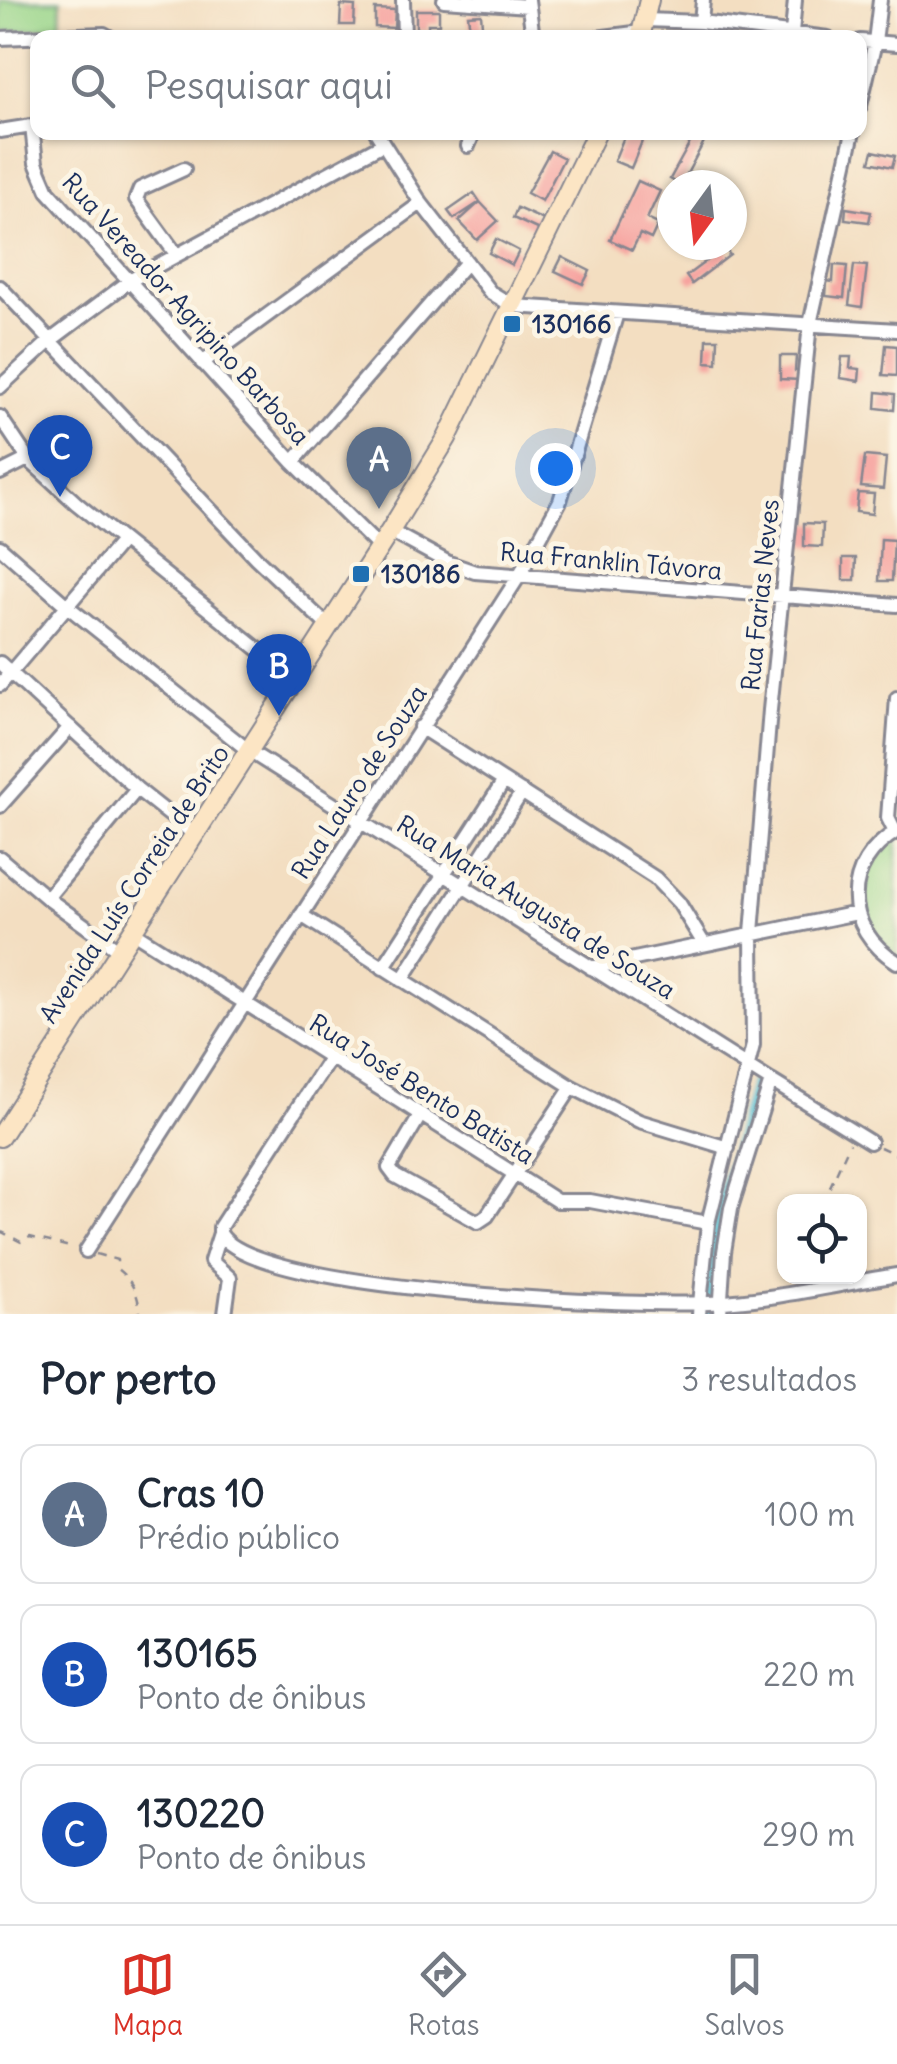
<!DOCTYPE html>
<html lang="pt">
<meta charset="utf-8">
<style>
body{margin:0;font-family:Delius,sans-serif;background:#f6f6f7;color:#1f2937}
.controls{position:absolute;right:30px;bottom:30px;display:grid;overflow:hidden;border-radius:20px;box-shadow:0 2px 8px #0004}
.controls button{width:90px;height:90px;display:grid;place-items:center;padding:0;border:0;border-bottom:2px solid #e0e1e3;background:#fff;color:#1f2937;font:50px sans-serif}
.compass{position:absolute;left:657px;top:170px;width:90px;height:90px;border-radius:50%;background:#fff;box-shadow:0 2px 8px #0004;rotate:195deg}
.you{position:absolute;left:555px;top:468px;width:35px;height:35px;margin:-25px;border:8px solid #fff;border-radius:50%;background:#1a73e8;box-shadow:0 0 0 15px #1a73e833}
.badge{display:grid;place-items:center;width:65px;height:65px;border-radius:50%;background:#d93025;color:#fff;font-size:32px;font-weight:700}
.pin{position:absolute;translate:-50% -82px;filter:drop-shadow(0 2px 5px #0008)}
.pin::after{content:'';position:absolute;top:52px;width:35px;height:30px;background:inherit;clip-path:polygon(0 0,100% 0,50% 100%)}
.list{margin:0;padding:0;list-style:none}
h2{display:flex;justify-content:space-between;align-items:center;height:130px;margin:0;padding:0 40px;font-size:42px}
h2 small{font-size:32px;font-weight:400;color:#747a83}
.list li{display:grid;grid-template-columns:65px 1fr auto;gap:30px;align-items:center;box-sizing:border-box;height:140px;margin:0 20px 20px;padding:0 20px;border:2px solid #e0e1e3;border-radius:20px}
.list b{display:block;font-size:38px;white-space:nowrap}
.list p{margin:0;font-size:32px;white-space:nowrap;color:#747a83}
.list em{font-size:32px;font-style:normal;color:#747a83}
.icon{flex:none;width:55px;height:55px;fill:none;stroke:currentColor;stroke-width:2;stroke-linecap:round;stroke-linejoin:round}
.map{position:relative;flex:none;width:897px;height:1314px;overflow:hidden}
.search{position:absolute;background:#fff;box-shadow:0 2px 8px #0004;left:30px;right:30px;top:30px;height:110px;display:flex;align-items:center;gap:25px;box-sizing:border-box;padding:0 35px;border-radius:20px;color:#747a83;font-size:38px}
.sheet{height:610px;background:#fff}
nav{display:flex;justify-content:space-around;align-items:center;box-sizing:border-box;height:140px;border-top:2px solid #e0e1e3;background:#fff;font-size:28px;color:#747a83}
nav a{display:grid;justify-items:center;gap:5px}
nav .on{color:#d93025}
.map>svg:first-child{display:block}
.green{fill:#9ad68b;stroke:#5a8274;stroke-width:2.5}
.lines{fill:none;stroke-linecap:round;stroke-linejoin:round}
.canal{stroke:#5ac3d7;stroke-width:12}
.building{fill:#f6a19e}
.minor-casing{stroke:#878690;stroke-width:18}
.secondary-casing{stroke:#878690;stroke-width:22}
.path{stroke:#878690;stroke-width:2.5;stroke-dasharray:8 8;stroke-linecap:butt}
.minor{stroke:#fff;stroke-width:12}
.secondary{stroke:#fce5c4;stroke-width:18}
.poi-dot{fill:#1f6fb2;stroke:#fcf5e5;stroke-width:4}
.labels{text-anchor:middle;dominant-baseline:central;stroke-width:10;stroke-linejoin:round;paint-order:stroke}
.street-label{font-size:25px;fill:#1b2f5e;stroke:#fcf5e5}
.poi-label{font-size:25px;font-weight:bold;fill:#1b2f5e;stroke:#fcf5e5;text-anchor:start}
</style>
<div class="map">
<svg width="897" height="1314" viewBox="0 0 897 1314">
<rect width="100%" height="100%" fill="#fcf5e5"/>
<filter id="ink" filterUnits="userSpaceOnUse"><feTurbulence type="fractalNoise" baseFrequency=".01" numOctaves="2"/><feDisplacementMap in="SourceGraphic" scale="20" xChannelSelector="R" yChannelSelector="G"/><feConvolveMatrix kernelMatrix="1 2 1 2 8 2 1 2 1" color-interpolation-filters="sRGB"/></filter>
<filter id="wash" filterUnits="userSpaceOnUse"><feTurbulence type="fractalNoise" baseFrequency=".0048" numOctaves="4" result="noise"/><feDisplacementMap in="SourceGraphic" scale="40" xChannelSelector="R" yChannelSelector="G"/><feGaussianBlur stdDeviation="2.25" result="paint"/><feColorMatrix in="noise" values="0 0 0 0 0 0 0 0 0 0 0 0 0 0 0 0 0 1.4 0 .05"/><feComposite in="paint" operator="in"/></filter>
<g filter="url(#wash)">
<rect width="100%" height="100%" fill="#f3dec1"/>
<path class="green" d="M0,0H61L60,26L0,33Z
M897,831V961L857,913L862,866Z"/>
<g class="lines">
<path class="canal" d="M707,1314L717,1218L754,1085"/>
</g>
<g id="blocks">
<path class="building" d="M341,5L355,6L354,25H340Z
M375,9L395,10L394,28L375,27Z
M416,10H439V24H428V31L416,30Z
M481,14L483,36L471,37L468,15Z
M626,132L645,134L631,168L614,161Z
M696,132L707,136L681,185L670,179Z
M550,151L564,158L542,201L527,193Z
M873,151L895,156L892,167L870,162Z
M638,181L660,191L647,219L658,224L651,239L640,234L632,250L610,240Z
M474,193L480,202L454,219L448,211Z
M480,202L498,221L477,240L459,221Z
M517,208L544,220L539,230L513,218Z
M846,208L871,212L869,222L845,219Z
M496,239L519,251L512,265L489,253Z
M724,248L730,255L692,284L686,276Z
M562,257L590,271L583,284L555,271Z
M834,265L847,266L844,298L826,296L827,281L833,282Z
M854,265L867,266L862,307L849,305Z
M707,339H718L717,363L706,362Z
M886,345L897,346V376L883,375Z
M780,356H796L795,371H800V380L780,379Z
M842,357H851L850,368L860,369L859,381L840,378Z
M877,392L895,394L894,410L876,408Z
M865,456L886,458L883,489L861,487Z
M858,493L874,494L872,514L856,512Z
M804,523L823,524L822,547L804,546Z
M881,539L894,540L892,581H879Z
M843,558H856L855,580H843Z"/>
</g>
</g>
<g filter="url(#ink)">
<use href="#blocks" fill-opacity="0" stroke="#878690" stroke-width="2.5"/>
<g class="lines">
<g class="minor-casing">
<path id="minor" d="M403,0L404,38
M444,0L528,6
M528,0L533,38
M645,20L701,22L828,38
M701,22L703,0
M792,33L795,0
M0,38L104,34L111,38
M596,38L642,32
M860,41L897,44
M860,106L875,42L880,0
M32,126L36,163L48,191L293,462L380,548
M0,131L38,125
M376,132L421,203L490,292L513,306L897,330
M468,146L474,132
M176,254L136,199L140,189L184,169
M0,287L256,558L327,625
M202,363L421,203
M0,387L51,340L131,280L381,145
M0,417L28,459L76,503L294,678
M293,462L467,262
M0,473L28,459
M390,531L449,563L475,572L897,605
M0,547L67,606L249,751L771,1081L731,1208L724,1252L720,1314
M0,663L137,789L195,835
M0,685L122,541
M420,727L655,878L679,903L704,944
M0,806L70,727
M897,831C842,864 842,928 897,962
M895,832L888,818L897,698
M0,858L47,898L120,951
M47,898L137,789
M301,915L572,1087L639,1121L728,1148
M133,932L557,1201H590L708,1223
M383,968L504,781
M591,968L857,913
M402,980L522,792
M330,1058L220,1227V1233C251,1293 636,1306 709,1303C772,1300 835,1285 897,1275
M771,1081L870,1142
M421,1114L389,1168L395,1176L478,1222L487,1216L572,1087
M220,1233L211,1261L230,1278L225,1314
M86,1251L519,576L560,501L617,313
M699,1314L708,1223L753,1045L752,933L770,710L810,324L853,132"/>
</g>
<g class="secondary-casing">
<path id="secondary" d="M640,38L649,0
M0,1137L390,531L447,438L597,132"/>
</g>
<path class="path" d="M880,1147L897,1155
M823,1202L850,1143
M0,1231L21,1242L30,1237L74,1248
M96,1254L117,1260V1269C132,1280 139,1295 140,1314"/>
<use href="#minor" class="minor"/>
<use href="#secondary" class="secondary"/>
</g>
</g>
<g class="poi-dot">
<rect x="502" y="314" width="20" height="20" rx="5"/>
<rect x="351" y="564" width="20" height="20" rx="5"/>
</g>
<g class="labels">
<g class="street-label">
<text transform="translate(186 309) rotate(48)">Rua Vereador Agripino Barbosa</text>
<text transform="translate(611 561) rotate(5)">Rua Franklin Távora</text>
<text transform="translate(760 595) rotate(-84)">Rua Farias Neves</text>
<text transform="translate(359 782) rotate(-57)">Rua Lauro de Souza</text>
<text transform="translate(134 884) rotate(-57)">Avenida Luís Correia de Brito</text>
<text transform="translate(536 907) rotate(32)">Rua Maria Augusta de Souza</text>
<text transform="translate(422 1089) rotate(32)">Rua José Bento Batista</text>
</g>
<g class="poi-label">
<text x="532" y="324">130166</text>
<text x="381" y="574">130186</text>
</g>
</g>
</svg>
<div class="controls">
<button><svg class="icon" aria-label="locate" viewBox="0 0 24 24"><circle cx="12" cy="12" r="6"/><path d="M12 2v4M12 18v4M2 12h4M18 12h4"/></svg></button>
</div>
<svg class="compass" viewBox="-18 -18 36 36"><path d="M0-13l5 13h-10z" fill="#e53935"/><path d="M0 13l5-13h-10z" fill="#747a83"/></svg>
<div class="you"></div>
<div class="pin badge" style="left:379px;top:509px;background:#5c6f8a">A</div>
<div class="pin badge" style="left:279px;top:716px;background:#1a4fb4">B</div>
<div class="pin badge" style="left:60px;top:497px;background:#1a4fb4">C</div>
<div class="search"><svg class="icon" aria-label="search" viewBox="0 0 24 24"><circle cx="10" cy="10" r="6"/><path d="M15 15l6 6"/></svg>Pesquisar aqui</div>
</div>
<section class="sheet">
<h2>Por perto<small>3 resultados</small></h2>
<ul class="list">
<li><span class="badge" style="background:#5c6f8a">A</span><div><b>Cras 10</b><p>Prédio público</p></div><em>100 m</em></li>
<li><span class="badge" style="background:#1a4fb4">B</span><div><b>130165</b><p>Ponto de ônibus</p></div><em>220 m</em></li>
<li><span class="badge" style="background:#1a4fb4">C</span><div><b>130220</b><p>Ponto de ônibus</p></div><em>290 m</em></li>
</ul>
</section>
<nav>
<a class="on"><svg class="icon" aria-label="map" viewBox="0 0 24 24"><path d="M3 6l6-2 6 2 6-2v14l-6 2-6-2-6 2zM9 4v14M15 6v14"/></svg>Mapa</a>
<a><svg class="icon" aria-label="directions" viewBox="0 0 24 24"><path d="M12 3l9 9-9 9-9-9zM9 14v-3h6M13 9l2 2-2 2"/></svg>Rotas</a>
<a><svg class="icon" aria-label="saved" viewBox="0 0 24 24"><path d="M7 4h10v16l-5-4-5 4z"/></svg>Salvos</a>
</nav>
